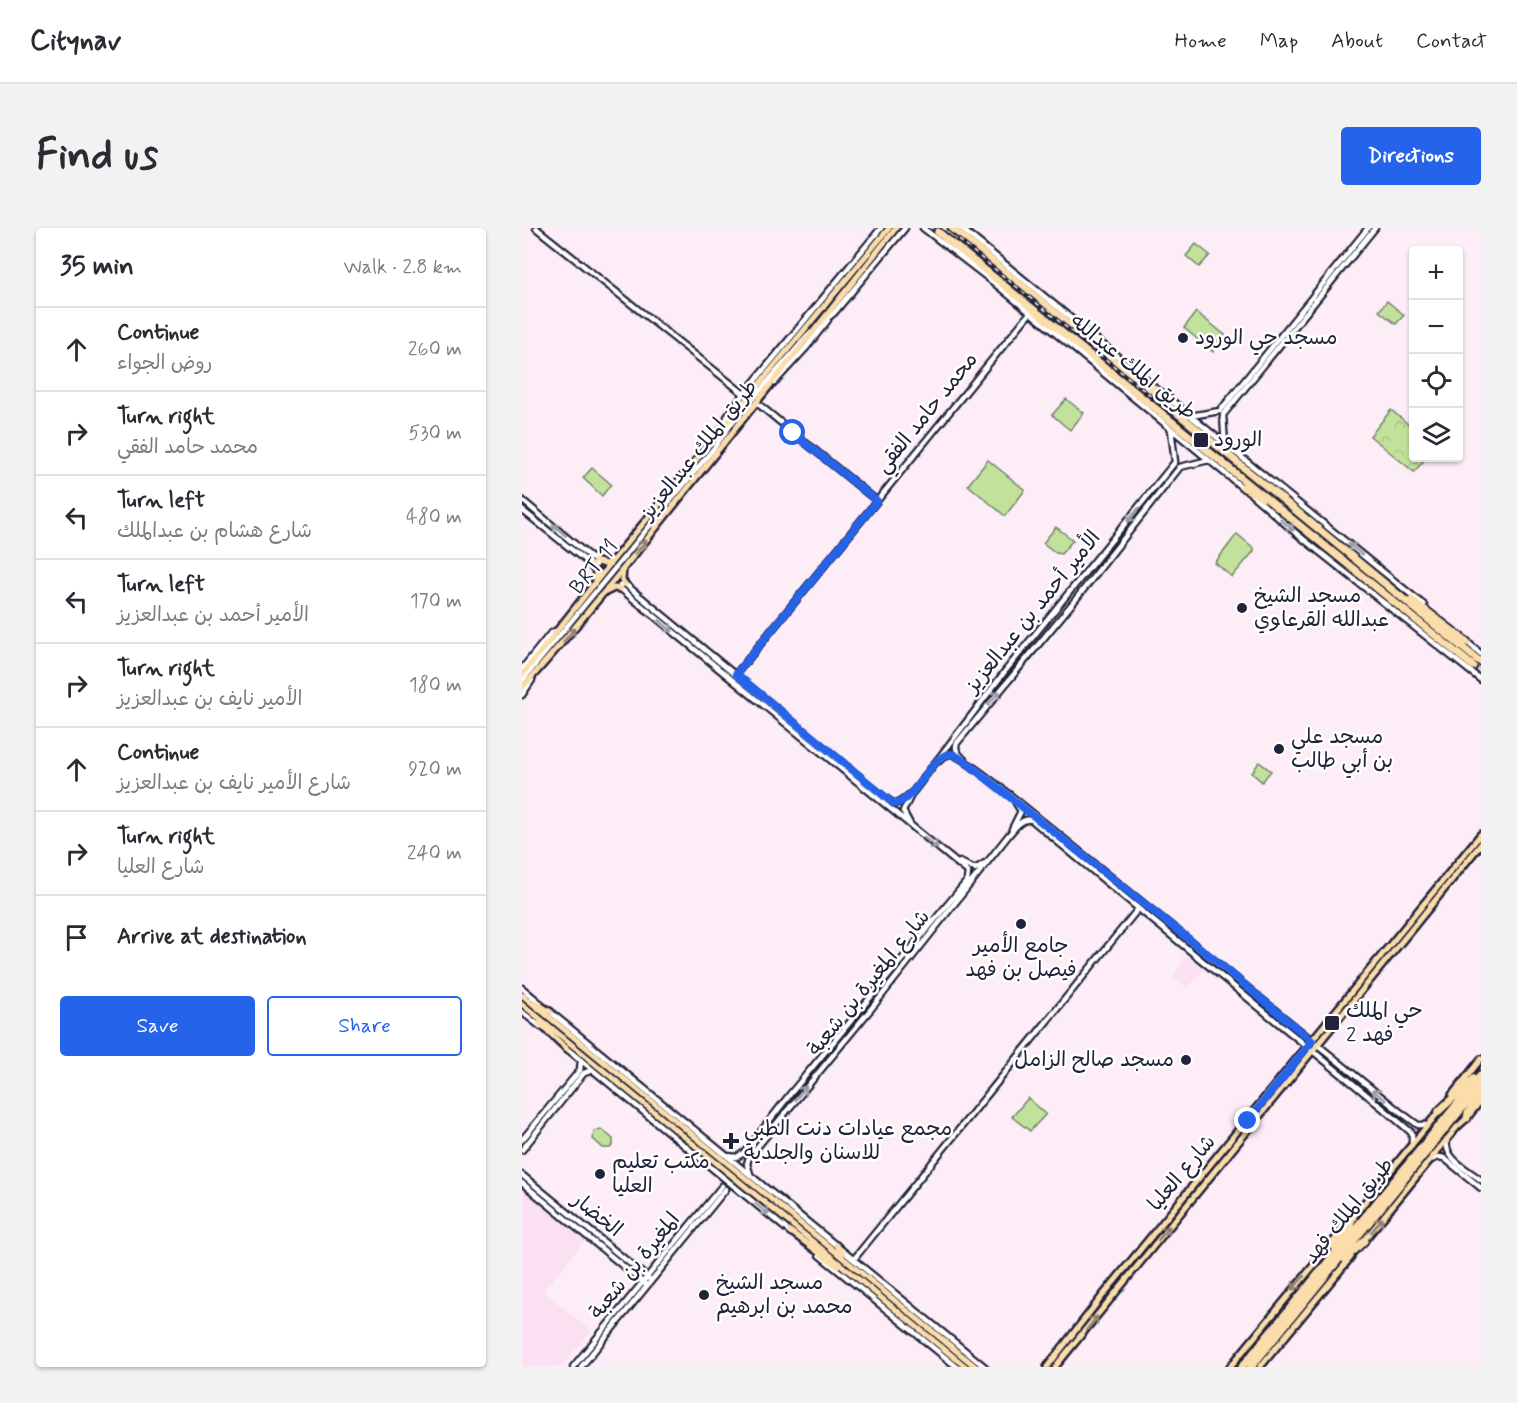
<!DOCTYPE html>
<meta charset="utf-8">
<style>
body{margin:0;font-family:Mynerve,"Playpen Sans Arabic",sans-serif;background:#f2f2f3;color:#2b2b33}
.controls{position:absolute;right:18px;top:18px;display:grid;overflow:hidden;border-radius:6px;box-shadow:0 2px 4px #0004}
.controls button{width:54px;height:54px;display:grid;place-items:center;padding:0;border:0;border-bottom:2px solid #e1e1e2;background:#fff;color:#2b2b33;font:30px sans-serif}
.stop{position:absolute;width:18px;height:18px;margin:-14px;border:4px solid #2563eb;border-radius:50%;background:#fff}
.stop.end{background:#2563eb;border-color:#fff;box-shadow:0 2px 6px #0008}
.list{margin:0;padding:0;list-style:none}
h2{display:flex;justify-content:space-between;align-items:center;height:78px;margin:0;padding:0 24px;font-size:26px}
h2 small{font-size:20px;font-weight:400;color:#7c7c81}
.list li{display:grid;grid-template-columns:39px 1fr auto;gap:18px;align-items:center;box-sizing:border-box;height:84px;padding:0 24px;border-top:2px solid #e1e1e2}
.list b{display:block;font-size:22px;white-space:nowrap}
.list p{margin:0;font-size:20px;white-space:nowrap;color:#7c7c81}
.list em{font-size:20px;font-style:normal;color:#7c7c81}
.actions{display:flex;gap:12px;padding:18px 24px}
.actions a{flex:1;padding:14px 0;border:2px solid #2563eb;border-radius:6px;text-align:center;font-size:21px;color:#2563eb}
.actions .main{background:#2563eb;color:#fff}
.icon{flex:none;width:33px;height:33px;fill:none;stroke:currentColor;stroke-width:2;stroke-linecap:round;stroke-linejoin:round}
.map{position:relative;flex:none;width:959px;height:1139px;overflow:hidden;border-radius:6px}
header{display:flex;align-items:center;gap:36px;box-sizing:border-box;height:84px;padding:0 30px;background:#fff;border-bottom:2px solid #e1e1e2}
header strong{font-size:28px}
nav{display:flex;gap:33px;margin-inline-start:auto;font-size:21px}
.intro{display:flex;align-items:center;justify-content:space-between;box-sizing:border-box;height:144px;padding:0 36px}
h1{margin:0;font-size:42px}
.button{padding:15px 27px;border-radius:6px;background:#2563eb;color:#fff;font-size:21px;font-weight:700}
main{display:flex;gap:36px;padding:0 36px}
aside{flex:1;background:#fff;border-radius:6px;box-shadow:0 2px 4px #0004}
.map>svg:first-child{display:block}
.built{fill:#fae0f0}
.green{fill:#c2e29b;stroke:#72826b;stroke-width:1.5}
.park{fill:url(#park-crowns);stroke:#72826b;stroke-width:1.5}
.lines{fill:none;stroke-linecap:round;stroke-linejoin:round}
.highway-tunnel{stroke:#d0c4d1;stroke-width:7;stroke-dasharray:7 3.5;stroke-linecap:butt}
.secondary-casing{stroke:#22223b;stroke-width:9}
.primary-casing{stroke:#22223b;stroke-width:10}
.highway-casing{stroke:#22223b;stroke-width:11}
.secondary{stroke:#fff;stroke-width:4.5}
.primary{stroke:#fbddab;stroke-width:5}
.highway{stroke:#fbddab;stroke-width:7}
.rail-casing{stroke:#22223b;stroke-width:4}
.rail{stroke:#fff;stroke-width:1.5;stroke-dasharray:4.5;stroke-linecap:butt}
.oneway{stroke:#9c9ca7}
.oneway2{stroke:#8e8073}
.route{stroke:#2563eb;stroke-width:8}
.poi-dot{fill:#22223b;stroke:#fff;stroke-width:2}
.labels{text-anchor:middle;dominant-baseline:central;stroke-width:5;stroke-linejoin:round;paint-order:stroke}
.poi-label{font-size:21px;fill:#22223b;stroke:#fff;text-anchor:start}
.street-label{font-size:21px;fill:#22223b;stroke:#fff}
</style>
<header>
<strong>Citynav</strong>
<nav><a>Home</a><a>Map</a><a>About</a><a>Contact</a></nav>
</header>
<div class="intro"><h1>Find us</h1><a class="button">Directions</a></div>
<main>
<aside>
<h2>35 min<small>Walk · 2.8 km</small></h2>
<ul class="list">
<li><svg class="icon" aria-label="ahead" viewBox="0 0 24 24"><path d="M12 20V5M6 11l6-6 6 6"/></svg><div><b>Continue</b><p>روض الجواء</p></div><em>260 m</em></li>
<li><svg class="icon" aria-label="right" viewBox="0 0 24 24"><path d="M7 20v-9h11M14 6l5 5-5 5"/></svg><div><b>Turn right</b><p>محمد حامد الفقي</p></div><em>530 m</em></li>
<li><svg class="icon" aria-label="left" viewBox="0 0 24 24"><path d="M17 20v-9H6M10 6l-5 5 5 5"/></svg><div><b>Turn left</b><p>شارع هشام بن عبدالملك</p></div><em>480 m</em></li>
<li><svg class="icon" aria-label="left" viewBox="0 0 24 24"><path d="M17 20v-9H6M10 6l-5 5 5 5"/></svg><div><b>Turn left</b><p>الأمير أحمد بن عبدالعزيز</p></div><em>170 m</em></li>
<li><svg class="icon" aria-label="right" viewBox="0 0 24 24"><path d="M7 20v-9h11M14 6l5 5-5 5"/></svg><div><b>Turn right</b><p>الأمير نايف بن عبدالعزيز</p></div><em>180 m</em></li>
<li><svg class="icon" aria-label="ahead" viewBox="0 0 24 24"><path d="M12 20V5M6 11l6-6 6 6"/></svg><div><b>Continue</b><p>شارع الأمير نايف بن عبدالعزيز</p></div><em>920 m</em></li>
<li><svg class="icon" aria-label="right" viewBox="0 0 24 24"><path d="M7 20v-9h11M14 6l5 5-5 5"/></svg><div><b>Turn right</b><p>شارع العليا</p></div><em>240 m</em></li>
<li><svg class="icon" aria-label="arrive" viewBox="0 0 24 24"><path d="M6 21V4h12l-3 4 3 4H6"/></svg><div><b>Arrive at destination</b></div></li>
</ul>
<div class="actions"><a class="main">Save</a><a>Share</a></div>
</aside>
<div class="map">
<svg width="959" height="1139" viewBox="0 0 959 1139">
<defs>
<pattern id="park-crowns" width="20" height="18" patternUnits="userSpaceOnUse" patternTransform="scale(1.5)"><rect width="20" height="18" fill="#c2e29b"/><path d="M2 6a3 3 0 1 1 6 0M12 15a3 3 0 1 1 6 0" fill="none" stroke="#a6c286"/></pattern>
</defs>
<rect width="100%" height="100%" fill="#fcedf6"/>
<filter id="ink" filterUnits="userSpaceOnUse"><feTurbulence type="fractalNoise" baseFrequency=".0167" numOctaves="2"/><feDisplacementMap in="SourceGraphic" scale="12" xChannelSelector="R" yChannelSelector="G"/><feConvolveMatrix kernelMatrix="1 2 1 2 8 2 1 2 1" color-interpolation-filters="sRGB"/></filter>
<g filter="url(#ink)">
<path class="built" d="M668,727L683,739L666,760L651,748L661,734L659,733L662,729L664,730Z
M0,960L63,1012L21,1063L69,1103L39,1139H0Z"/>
<path class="green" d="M674,16L688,27L677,39L664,28Z
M865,73L882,87L874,96L857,83Z
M674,84L703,107L691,124L662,100Z
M544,171L562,185L548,202L530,187Z
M466,232L503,262L483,288L446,257Z
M70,240L89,256L80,268L61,250Z
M534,299L551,312L539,326L534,325L521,315Z
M715,306L732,320V323L710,349L693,335Z
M737,534L749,543L740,554L730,545Z
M506,870L524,886L508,903L490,889Z
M79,901L91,911V917L88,920H81L71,911L72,903Z"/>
<path class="park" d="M869,182L891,200L892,230H904L892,244L848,208Z"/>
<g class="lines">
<path class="highway-tunnel" d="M951,438L959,444"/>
<g class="secondary-casing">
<path id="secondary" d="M14,0L222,166
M401,0L471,54L722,261
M439,0L629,156
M312,85L383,0
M301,94L313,84
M252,155L284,120L306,92
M645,169L902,377
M235,175L355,273
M668,188L698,183L846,0
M203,197L205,189L222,166L359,0
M703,217L701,187L853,0
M729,266L775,306L959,452
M0,272L73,333L74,337H69L0,282
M945,414L959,426
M0,441L28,406L33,403
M214,446L508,85
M0,453L191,221L213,191L288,105
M0,467L10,452
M417,533C420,530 424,526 429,526C440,528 479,560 489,568
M445,535C440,529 431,523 435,515L554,371L658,239L687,232
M488,567L877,883L896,897H905
M388,569L381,583L388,596
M490,601L499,583L494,575
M438,634L453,641L465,634
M0,760L18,775
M26,782L463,1139
M0,784L19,799
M44,820L269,1005
M0,912L58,842L59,832
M925,912C921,930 946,942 959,952
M0,922L62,845L71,842
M205,928L215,929L223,924L269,865L445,653L446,644L99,361L98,357L103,356L359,567C377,581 375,575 391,564L484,442L653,234L649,201
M909,932L917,929L922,930L959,960
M228,946L225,936L227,929L353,776L486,608C492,601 500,589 510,592C580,651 651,709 721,766C777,813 835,857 890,905V917
M0,947L127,1051
M0,955L123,1056
M297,1027L435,1139
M332,1031L616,681
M51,1139L200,958
M59,1139L204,961"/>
</g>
<g class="primary-casing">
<path id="primary" d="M73,333L83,336L90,333
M69,337L74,344L73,352
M101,341L100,352L103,356
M84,364L92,360L99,361
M0,447L91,332L367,0
M0,460C55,399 106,335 157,271C230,181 301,90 374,0
M0,767L454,1139
M13,774L29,784
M0,776L444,1139
M17,795L45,821
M930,867L959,831
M830,990L919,881
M268,1003L315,1038
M840,1015L935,899L945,890L959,872
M314,1017L321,1025
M525,1139L582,1066L959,606
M533,1139L959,616
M708,1139L824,998
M738,1139L829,1029"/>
</g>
<g class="highway-casing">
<path id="highway" d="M430,0L957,433
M416,4L951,438
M627,157L647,171
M721,259L740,270
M890,372L945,414
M917,883L951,851
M945,890L946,885L959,865
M813,1020L828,996L831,989
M823,1031L842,1013
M720,1139L959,847
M729,1139L959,857"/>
</g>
<use href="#secondary" class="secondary"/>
<use href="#primary" class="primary"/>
<use href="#highway" class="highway"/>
<g class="rail-casing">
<path id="rail" d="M437,12L641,178"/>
</g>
<use href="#rail" class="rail"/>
</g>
<defs><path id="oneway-shaft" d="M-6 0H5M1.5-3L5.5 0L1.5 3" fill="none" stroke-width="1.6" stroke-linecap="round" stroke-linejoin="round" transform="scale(1.5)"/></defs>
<g class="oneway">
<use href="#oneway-shaft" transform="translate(611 287) rotate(130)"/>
<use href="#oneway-shaft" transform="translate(765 297) rotate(40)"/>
<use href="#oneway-shaft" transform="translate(37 302) rotate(-140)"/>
<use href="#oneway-shaft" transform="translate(833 321) rotate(-141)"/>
<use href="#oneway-shaft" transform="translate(144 398) rotate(40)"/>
<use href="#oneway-shaft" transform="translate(472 470) rotate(-50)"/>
<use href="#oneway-shaft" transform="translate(409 615) rotate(39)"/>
<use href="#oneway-shaft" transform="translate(279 865) rotate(-51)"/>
<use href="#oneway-shaft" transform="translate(857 867) rotate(-141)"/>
<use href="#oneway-shaft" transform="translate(240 981) rotate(39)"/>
</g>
<g class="oneway2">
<use href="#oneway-shaft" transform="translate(119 319) rotate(-50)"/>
<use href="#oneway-shaft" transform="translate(47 407) rotate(-51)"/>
<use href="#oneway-shaft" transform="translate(855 997) rotate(-51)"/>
<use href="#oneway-shaft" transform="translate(642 1005) rotate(-51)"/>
<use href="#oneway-shaft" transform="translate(776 1055) rotate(130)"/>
<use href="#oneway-shaft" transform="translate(570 1095) rotate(-51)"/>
</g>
</g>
<g class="lines" filter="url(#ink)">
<path class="route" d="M271,205L355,273L214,446L372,576C392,575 410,526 428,526C434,526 440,532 445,535L693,732L790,813L726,893"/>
</g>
<g class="poi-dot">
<circle cx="661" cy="110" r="6"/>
<rect x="671" y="204" width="16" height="16" rx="3"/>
<circle cx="720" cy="380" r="6"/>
<circle cx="757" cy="521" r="6"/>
<circle cx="499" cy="696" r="6"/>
<rect x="802" y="787" width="16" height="16" rx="3"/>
<circle cx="664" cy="832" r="6"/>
<path d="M206 904h6v6h6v6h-6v6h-6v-6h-6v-6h6z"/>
<circle cx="78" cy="946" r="6"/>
<circle cx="182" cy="1067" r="6"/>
</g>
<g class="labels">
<g class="poi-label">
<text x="673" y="110">مسجد حي الورود</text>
<text x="692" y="212">الورود</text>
<text x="732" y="368">مسجد الشيخ<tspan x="732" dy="24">عبدالله القرعاوي</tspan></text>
<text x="769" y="509">مسجد علي<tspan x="769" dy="24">بن أبي طالب</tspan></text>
<text x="499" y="718" text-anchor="middle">جامع الأمير<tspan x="499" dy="24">فيصل بن فهد</tspan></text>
<text x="824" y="783">حي الملك<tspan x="824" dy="24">فهد 2</tspan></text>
<text x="652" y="832" text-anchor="end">مسجد صالح الزامل</text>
<text x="222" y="901">مجمع عيادات دنت الطبي<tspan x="222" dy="24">للاسنان والجلدية</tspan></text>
<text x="90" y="934">مكتب تعليم<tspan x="90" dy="24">العليا</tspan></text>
<text x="194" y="1055">مسجد الشيخ<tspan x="194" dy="24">محمد بن ابرهيم</tspan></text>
</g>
<g class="street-label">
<text transform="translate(611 139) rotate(39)">طريق الملك عبدالله</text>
<text transform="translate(405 185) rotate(-51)">محمد حامد الفقي</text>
<text transform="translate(177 222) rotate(-51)">طريق الملك عبدالعزيز</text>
<text transform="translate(72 339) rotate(-51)">BRT 11</text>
<text transform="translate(511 384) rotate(-51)">الأمير أحمد بن عبدالعزيز</text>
<text transform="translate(347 755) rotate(-51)">شارع المغيرة بن شعبة</text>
<text transform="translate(660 945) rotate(-50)">شارع العليا</text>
<text transform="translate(827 983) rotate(-51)">طريق الملك فهد</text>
<text transform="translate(75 987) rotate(39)">الخضار</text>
<text transform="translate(113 1038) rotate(-51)">المغيرة بن شعبة</text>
</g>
</g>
</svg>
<div class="controls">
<button>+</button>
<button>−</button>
<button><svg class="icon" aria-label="locate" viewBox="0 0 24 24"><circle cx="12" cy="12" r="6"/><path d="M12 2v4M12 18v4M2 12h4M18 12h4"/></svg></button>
<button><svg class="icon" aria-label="layers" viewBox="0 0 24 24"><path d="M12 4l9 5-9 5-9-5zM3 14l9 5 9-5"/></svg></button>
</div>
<div class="stop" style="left:271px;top:205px"></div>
<div class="stop end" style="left:726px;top:893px"></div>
</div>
</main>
